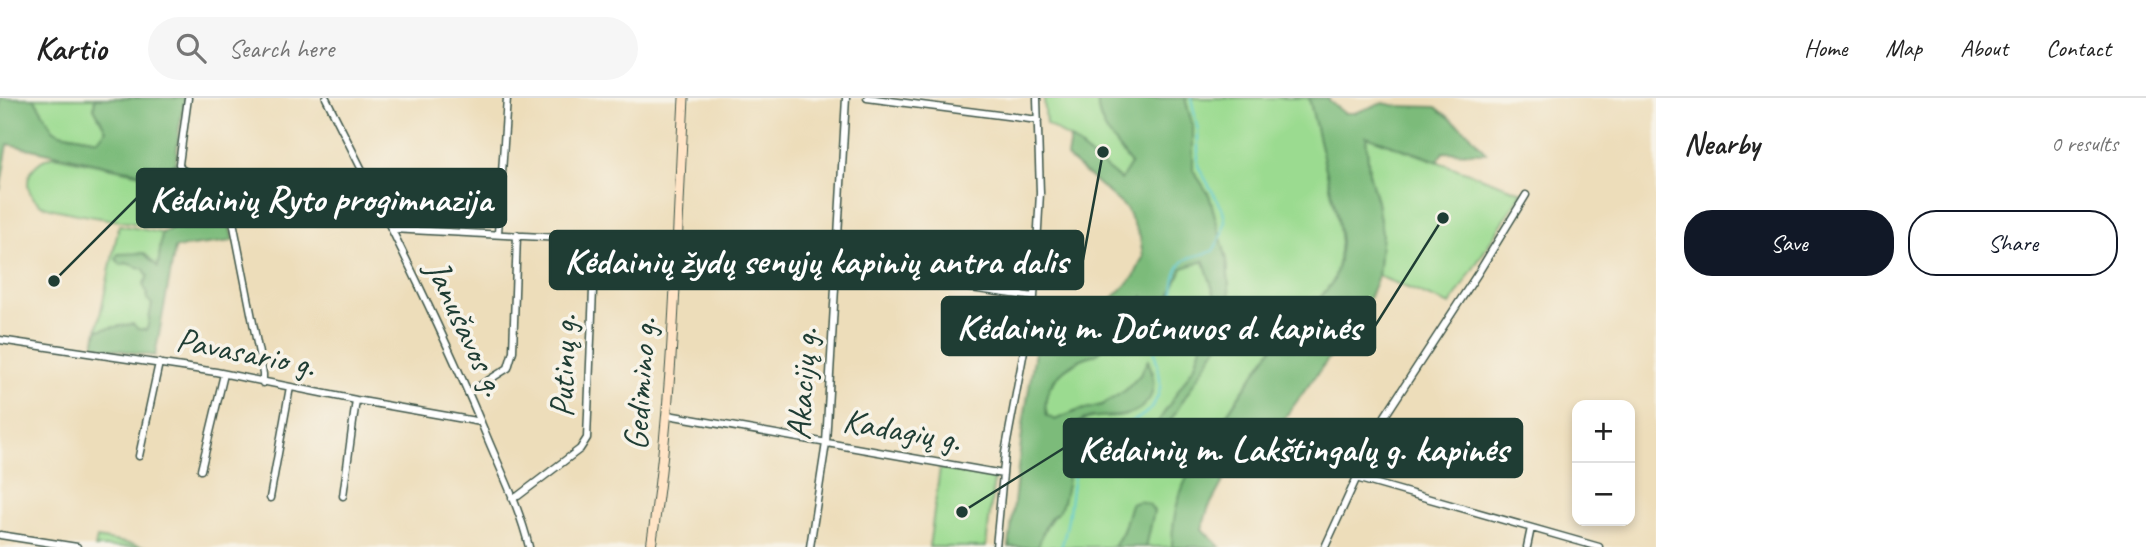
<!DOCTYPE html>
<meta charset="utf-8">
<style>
body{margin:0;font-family:Caveat,sans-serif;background:#f6f6f6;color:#222}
.controls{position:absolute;right:21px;bottom:21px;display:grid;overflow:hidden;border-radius:14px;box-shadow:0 4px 10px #0003}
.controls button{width:63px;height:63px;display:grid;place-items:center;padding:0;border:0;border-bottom:2px solid #e0e0e0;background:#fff;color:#222;font:35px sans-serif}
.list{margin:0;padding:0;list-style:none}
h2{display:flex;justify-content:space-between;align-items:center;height:91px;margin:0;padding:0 28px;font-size:30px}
h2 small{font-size:23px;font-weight:400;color:#767676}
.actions{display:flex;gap:14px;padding:21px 28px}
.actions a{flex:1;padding:16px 0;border:2px solid #111827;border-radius:28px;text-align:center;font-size:24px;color:#111827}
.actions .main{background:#111827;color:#fff}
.icon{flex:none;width:38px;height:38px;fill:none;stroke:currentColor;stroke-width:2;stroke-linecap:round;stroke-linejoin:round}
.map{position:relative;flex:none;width:1656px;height:449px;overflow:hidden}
header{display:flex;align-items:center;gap:42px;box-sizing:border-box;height:98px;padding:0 35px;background:#fff;border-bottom:2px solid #e0e0e0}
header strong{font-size:33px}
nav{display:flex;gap:38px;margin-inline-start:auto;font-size:24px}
.search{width:490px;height:63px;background:#f6f6f6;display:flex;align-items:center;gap:18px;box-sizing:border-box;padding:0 24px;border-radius:38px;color:#767676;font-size:26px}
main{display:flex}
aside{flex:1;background:#fff}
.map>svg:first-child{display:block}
.green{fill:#9bdb90;stroke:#5d8c62;stroke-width:2}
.forest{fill:#7cbb7a;stroke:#4e7c57;stroke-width:2}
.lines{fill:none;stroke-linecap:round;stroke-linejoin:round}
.stream{stroke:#5cc9d1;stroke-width:2}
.minor-casing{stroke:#3e5548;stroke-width:9}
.secondary-casing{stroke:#3e5548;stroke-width:11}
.minor{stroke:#fff;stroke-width:6}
.secondary{stroke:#ffe4c6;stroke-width:9}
.labels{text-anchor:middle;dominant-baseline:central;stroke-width:7;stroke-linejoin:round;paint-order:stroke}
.street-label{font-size:35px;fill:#1f3d34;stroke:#f7f3e8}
.leader{fill:none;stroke:#1f3d34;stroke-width:2.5}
.callout-dot{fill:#1f3d34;stroke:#f7f3e8;stroke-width:2.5}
.callout{fill:#1f3d34;stroke:#1f3d34;stroke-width:2.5}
.callout-label{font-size:37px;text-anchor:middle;font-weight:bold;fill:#fff}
</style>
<header>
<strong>Kartio</strong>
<div class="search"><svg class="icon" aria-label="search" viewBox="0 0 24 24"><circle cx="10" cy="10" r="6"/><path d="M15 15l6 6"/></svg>Search here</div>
<nav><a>Home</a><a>Map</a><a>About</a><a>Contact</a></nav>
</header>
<main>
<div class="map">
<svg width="1656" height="449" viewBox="0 0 1656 449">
<rect width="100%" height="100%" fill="#f7f3e8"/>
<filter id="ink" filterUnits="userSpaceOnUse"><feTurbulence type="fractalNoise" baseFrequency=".0143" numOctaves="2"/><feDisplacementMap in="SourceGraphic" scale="14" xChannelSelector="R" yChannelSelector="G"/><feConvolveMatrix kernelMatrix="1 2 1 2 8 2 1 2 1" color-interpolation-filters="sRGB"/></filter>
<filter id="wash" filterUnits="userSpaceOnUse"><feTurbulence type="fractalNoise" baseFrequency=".00686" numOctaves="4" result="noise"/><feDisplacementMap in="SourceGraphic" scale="28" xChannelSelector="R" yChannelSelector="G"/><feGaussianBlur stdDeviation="1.57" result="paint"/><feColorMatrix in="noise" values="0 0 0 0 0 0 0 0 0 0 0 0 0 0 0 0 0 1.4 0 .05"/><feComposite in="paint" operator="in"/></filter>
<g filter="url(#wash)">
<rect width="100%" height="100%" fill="#edddba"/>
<path class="green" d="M34,0H95L94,10L106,32L99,42L60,35L53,31Z
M1044,0H1098C1095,25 1117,48 1131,66L1122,83L1070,41L1046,26Z
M1185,0H1309L1338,122L1341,144L1339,162L1334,182L1320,200L1306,202C1291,218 1280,240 1266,259C1230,312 1173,382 1172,449H1146L1154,413L1131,406L1123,433L1114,449H1038C1042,433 1048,422 1060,412L1074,329C1090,316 1105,319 1125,318L1153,275L1148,263L1140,277L1126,292L1102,307L1077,313L1055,322L1047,318L1045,309L1047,293L1062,273L1082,261L1099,254L1144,198L1141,241L1155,232L1182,170L1204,163L1216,201L1195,267L1140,353L1143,361L1148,357L1230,227L1231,220L1227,162L1209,97L1193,72V29Z
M1366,38L1522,94L1450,207L1378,178L1382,135L1377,104L1369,75Z
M54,58L159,80C183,96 175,125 147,127C128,124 51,114 40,106C17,89 30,63 54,58Z
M176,65C177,72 179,75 186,78L177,94L168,84L160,79Z
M119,127L162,135L158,170L126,165L144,171L148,178L147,194L152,206L147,233L138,231L132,226L97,232Z
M940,370L994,380L986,449H929Z
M97,440L148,449H95Z"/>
<path class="forest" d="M0,0H34L53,31L60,35L98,42L106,32L94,10L95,0H185L179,32L176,64L160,79L8,46L0,92Z
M1098,0H1185L1193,29V72L1209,97L1227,162L1231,220L1230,228L1148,358L1142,361L1139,353L1195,267L1216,201L1204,163L1182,170L1155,232L1141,242L1143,199C1129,216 1117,236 1101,252C1096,257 1088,258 1081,261C1059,272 1040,292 1047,318L1055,322L1077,313L1102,307L1126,292L1140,277L1148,262C1153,276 1157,290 1148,303C1126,331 1090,308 1075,328C1066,340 1070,372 1067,387C1065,394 1064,406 1059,413C1057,416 1053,417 1051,420C1044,428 1041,438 1038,449H1009L1023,327L1037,242L1062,235L1105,208L1134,179L1143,159L1140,139L1126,110L1067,59L1070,41L1121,82L1131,66C1117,47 1095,26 1098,0Z
M1309,0H1329V3L1344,15H1354L1383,5L1397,8L1436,9L1471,37L1486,55L1443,54L1438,63L1366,38L1369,75L1377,104L1382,135L1378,178L1365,211L1274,334L1227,376L1208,411L1202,431L1220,449H1172C1172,429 1176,405 1184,386C1189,374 1197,364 1203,353C1223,321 1245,290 1266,259C1280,240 1291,218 1306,202L1320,200L1334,182L1339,162L1341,144L1338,121Z
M186,78C219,98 226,105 233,143L175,150L155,258L94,248L97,232L133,226L138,231L147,232L152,206L147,201V194L143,187L148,178L144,171L126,165L121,167L116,161L118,156L144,155L158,169L162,135L171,131L177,94Z
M1139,403L1149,406L1154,413L1146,449H1114L1123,433L1131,406Z"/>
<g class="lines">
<path class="stream" d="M1061,449C1075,415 1066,363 1093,337C1099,331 1105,331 1113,329C1131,326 1147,319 1156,302C1167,282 1153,264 1154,244C1155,232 1167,222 1170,210C1175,195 1171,177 1183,164C1189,157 1204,157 1213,153L1223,135L1225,123L1223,112L1198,68V32L1191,0"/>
</g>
</g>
<g filter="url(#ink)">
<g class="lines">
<g class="minor-casing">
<path id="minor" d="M188,0L179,66L181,71L214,90L232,118L263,276V285
M326,0C382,112 439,223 487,339C502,375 520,411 529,449
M867,0L1038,22
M392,131L656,145L1034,199
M498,135L507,0
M0,242L216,274L356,302L481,324
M468,295L508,270L513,253L517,137
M668,317L1003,376
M139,358L159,265
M201,372L224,276
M1356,380L1599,449
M343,398L356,302
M270,400L290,289
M512,400L518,398L580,351L587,340L595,142
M0,437L77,449
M810,449L826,345L846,0
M996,449L1005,355L1034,199L1040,95L1037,0
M1325,449L1385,318L1480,172L1526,97
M1527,449L1531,430"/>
</g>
<g class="secondary-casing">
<path id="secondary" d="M651,449C674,301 676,150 684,0"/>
</g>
<use href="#minor" class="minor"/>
<use href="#secondary" class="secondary"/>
</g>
</g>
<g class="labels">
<g class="street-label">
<text transform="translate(466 230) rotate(65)">Janušavos g.</text>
<text transform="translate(246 254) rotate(11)">Pavasario g.</text>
<text transform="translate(563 268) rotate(-88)">Putinų g.</text>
<text transform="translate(640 286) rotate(-86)">Gedimino g.</text>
<text transform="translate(802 286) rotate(-86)">Akacijų g.</text>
<text transform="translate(902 332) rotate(10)">Kadagių g.</text>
</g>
</g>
<path class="leader" d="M54 183L137 100M1103 54L1083 162M1443 120L1375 228M962 414L1064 350"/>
<g class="callout-dot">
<circle cx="54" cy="183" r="7"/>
<circle cx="1103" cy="54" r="7"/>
<circle cx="1443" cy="120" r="7"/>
<circle cx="962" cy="414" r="7"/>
</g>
<g class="callout">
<rect x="137" y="71" width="369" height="58" rx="7"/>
<rect x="550" y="133" width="533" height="58" rx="7"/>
<rect x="942" y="199" width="433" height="58" rx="7"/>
<rect x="1064" y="321" width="458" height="58" rx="7"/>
</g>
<g class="callout-label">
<text x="321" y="113">Kėdainių Ryto progimnazija</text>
<text x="816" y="175">Kėdainių žydų senųjų kapinių antra dalis</text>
<text x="1159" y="241">Kėdainių m. Dotnuvos d. kapinės</text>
<text x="1293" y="363">Kėdainių m. Lakštingalų g. kapinės</text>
</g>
</svg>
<div class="controls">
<button>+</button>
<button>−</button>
</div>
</div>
<aside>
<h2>Nearby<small>0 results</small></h2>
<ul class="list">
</ul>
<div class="actions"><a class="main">Save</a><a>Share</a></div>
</aside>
</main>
